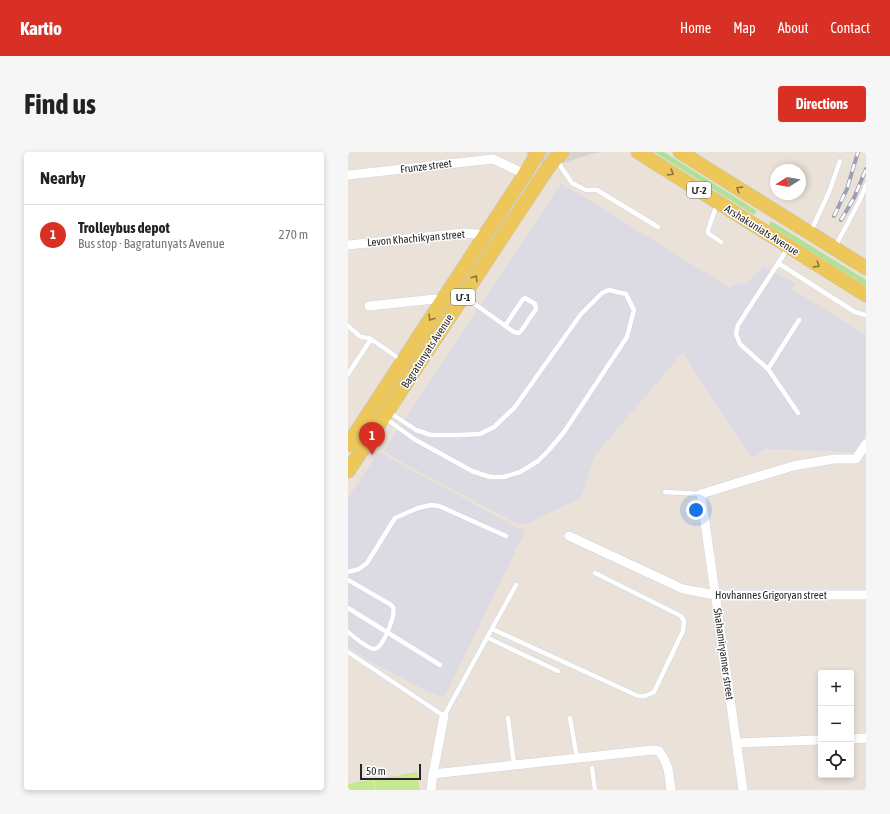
<!DOCTYPE html>
<meta charset="utf-8">
<style>
body{margin:0;font-family:"Asap Condensed","Noto Sans Armenian",sans-serif;background:#f6f6f6;color:#222}
.controls{position:absolute;right:12px;bottom:12px;display:grid;overflow:hidden;border-radius:4px;box-shadow:0 2px 6px #0003}
.controls button{width:36px;height:36px;display:grid;place-items:center;padding:0;border:0;border-bottom:1px solid #e0e0e0;background:#fff;color:#222;font:20px sans-serif}
.compass{position:absolute;left:422px;top:12px;width:36px;height:36px;border-radius:50%;background:#fff;box-shadow:0 2px 6px #0003;rotate:259deg}
.scale{position:absolute;left:12px;bottom:10px;width:61px;box-sizing:border-box;padding-left:4px;border:2px solid #272727;border-top:0;font-size:11px;line-height:14px;white-space:nowrap;color:#272727;-webkit-text-stroke:3px #fff;paint-order:stroke}
.you{position:absolute;left:348px;top:358px;width:14px;height:14px;margin:-10px;border:3px solid #fff;border-radius:50%;background:#1a73e8;box-shadow:0 0 0 6px #1a73e833}
.badge{display:grid;place-items:center;width:26px;height:26px;border-radius:50%;background:#d93025;color:#fff;font-size:13px;font-weight:700}
.pin{position:absolute;translate:-50% -33px;filter:drop-shadow(0 1px 2px #0008)}
.pin::after{content:'';position:absolute;top:21px;width:14px;height:12px;background:inherit;clip-path:polygon(0 0,100% 0,50% 100%)}
.list{margin:0;padding:0;list-style:none}
h2{display:flex;justify-content:space-between;align-items:center;height:52px;margin:0;padding:0 16px;font-size:17px}
h2 small{font-size:13px;font-weight:400;color:#767676}
.list li{display:grid;grid-template-columns:26px 1fr auto;gap:12px;align-items:center;box-sizing:border-box;height:60px;padding:0 16px;border-top:1px solid #e0e0e0}
.list b{display:block;font-size:15px;white-space:nowrap}
.list p{margin:0;font-size:13px;white-space:nowrap;color:#767676}
.list em{font-size:13px;font-style:normal;color:#767676}
.icon{flex:none;width:22px;height:22px;fill:none;stroke:currentColor;stroke-width:2;stroke-linecap:round;stroke-linejoin:round}
.map{position:relative;flex:none;width:518px;height:638px;overflow:hidden;border-radius:4px}
header{display:flex;align-items:center;gap:24px;box-sizing:border-box;height:56px;padding:0 20px;background:#d93025;color:#fff}
header strong{font-size:19px}
nav{display:flex;gap:22px;margin-inline-start:auto;font-size:14px}
.intro{display:flex;align-items:center;justify-content:space-between;box-sizing:border-box;height:96px;padding:0 24px}
h1{margin:0;font-size:28px}
.button{padding:10px 18px;border-radius:4px;background:#d93025;color:#fff;font-size:14px;font-weight:700}
main{display:flex;gap:24px;padding:0 24px}
aside{flex:1;background:#fff;border-radius:4px;box-shadow:0 2px 6px #0003}
.map>svg:first-child{display:block}
.industrial{fill:#dcdae2}
.green{fill:#b1e195}
.pitch{fill:#c5e891}
.plaza{fill:#d6d2cb}
.lines{fill:none;stroke-linecap:round;stroke-linejoin:round}
.service-casing{stroke:#ced2e1;stroke-width:5.5}
.minor-casing{stroke:#ced2e1;stroke-width:10}
.primary-casing{stroke:#c3c3c3;stroke-width:15}
.service{stroke:#fff;stroke-width:4.5}
.minor{stroke:#fff;stroke-width:9}
.primary{stroke:#eec75a;stroke-width:14}
.rail-casing{stroke:#9ca0b2;stroke-width:4}
.rail{stroke:#fff;stroke-width:2.5;stroke-dasharray:8;stroke-linecap:butt}
.oneway{stroke:#8a7740}
.labels{text-anchor:middle;dominant-baseline:central;stroke-width:3;stroke-linejoin:round;paint-order:stroke}
.shield{fill:#fff;stroke:#686868;stroke-width:1}
.shield-label{font-size:10px;font-weight:bold;fill:#272727}
.street-label{font-size:11px;fill:#272727;stroke:#fff}
</style>
<header>
<strong>Kartio</strong>
<nav><a>Home</a><a>Map</a><a>About</a><a>Contact</a></nav>
</header>
<div class="intro"><h1>Find us</h1><a class="button">Directions</a></div>
<main>
<aside>
<h2>Nearby<small></small></h2>
<ul class="list">
<li><span class="badge">1</span><div><b>Trolleybus depot</b><p>Bus stop · Bagratunyats Avenue</p></div><em>270 m</em></li>
</ul>
</aside>
<div class="map">
<svg width="518" height="638" viewBox="0 0 518 638">
<rect width="100%" height="100%" fill="#eae2d9"/>
<path class="industrial" d="M213,31L382,136L390,130L396,133L416,114L448,132L444,137L518,183V282L506,300L417,297L405,306L370,256L335,200L247,303L233,346L190,366L185,370L171,373L50,308L36,299Z
M31,300L170,376L178,377L96,546L71,535L27,512L0,495V346Z"/>
<path class="green" d="M306,0H316L409,59L406,63Z
M423,69L518,128V134L421,73Z"/>
<path class="pitch" d="M69,620L72,638H28L26,628Z
M25,627L27,638H0V632Z"/>
<path class="plaza" d="M179,0H254L243,2L218,10L203,19L178,2Z"/>
<g class="lines">
<g class="service-casing">
<path id="service" d="M210,7L213,15L224,31L238,38H249L310,75
M369,52L360,78V81L373,90
M463,79L481,40L492,9
M487,95L512,48L518,33
M440,96L390,173L388,182L392,192L420,217L450,261
M430,111L507,160L518,163
M117,145L166,180L171,181L173,179L188,157L187,152L177,146L175,147L157,174
M0,174L13,185L20,186L23,187L53,208
M420,217L451,168
M0,222L23,187
M37,266L66,287L124,319L142,325H156L172,320L190,309L201,298L216,280L279,185L286,158L278,142L261,138L254,141L233,162L167,255L146,275L132,282L111,283H83L68,278L41,260
M317,340L353,342
M0,420L11,417L19,411L47,366L70,356L83,353L91,354L158,384
M0,428L40,451C41,451 45,455 45,455C48,463 35,495 27,497C21,498 5,484 0,480
M0,456L92,513
M144,477L290,544H297L306,540L335,479L336,469L333,464L247,421
M140,486L210,519
M0,500L96,564L168,433
M160,566L166,613
M222,566L229,606
M244,616L247,638"/>
</g>
<g class="minor-casing">
<path id="minor" d="M0,23L145,7L177,22
M0,93L116,81L129,82L136,85
M21,154L87,147L93,151
M221,384L335,437L367,443H518
M503,587L518,586
M389,591L473,588
M85,622L304,598L311,599C321,612 321,622 323,638
M83,638L85,622L96,564
M395,638L353,342L445,314L486,307H508L518,292"/>
</g>
<g class="primary-casing">
<path id="primary" d="M290,0L518,143
M332,0L518,116
M0,293L177,22L188,4L190,0
M0,319L201,14L214,0"/>
</g>
<use href="#service" class="service"/>
<use href="#minor" class="minor"/>
<use href="#primary" class="primary"/>
<g class="rail-casing">
<path id="rail" d="M486,64L499,37L510,0
M493,68L506,46L518,17"/>
</g>
<use href="#rail" class="rail"/>
</g>
<defs><path id="oneway-chevron" d="M-2-3.5L2.5 0L-2 3.5" fill="none" stroke-width="1.6" stroke-linecap="round" stroke-linejoin="round"/></defs>
<g class="oneway">
<use href="#oneway-chevron" transform="translate(323 21) rotate(32)"/>
<use href="#oneway-chevron" transform="translate(391 37) rotate(-148)"/>
<use href="#oneway-chevron" transform="translate(469 113) rotate(32)"/>
<use href="#oneway-chevron" transform="translate(127 126) rotate(-57)"/>
<use href="#oneway-chevron" transform="translate(83 166) rotate(123)"/>
</g>
<g class="labels">
<g class="shield">
<rect x="339" y="30" width="24" height="16" rx="3"/>
<rect x="103" y="137" width="24" height="16" rx="3"/>
</g>
<g class="shield-label">
<text x="351" y="38">Մ-2</text>
<text x="115" y="145">Մ-1</text>
</g>
<g class="street-label">
<text transform="translate(78 14) rotate(-7)">Frunze street</text>
<text transform="translate(414 78) rotate(32)">Arshakuniats Avenue</text>
<text transform="translate(68 86) rotate(-5)">Levon Khachikyan street</text>
<text transform="translate(79 199) rotate(-57)">Bagratunyats Avenue</text>
<text x="423" y="443">Hovhannes Grigoryan street</text>
<text transform="translate(376 502) rotate(82)">Shahamiryanner street</text>
</g>
</g>
</svg>
<div class="controls">
<button>+</button>
<button>−</button>
<button><svg class="icon" aria-label="locate" viewBox="0 0 24 24"><circle cx="12" cy="12" r="6"/><path d="M12 2v4M12 18v4M2 12h4M18 12h4"/></svg></button>
</div>
<svg class="compass" viewBox="-18 -18 36 36"><path d="M0-13l5 13h-10z" fill="#e53935"/><path d="M0 13l5-13h-10z" fill="#767676"/></svg>
<div class="scale">50 m</div>
<div class="you"></div>
<div class="pin badge" style="left:24px;top:303px">1</div>
</div>
</main>
